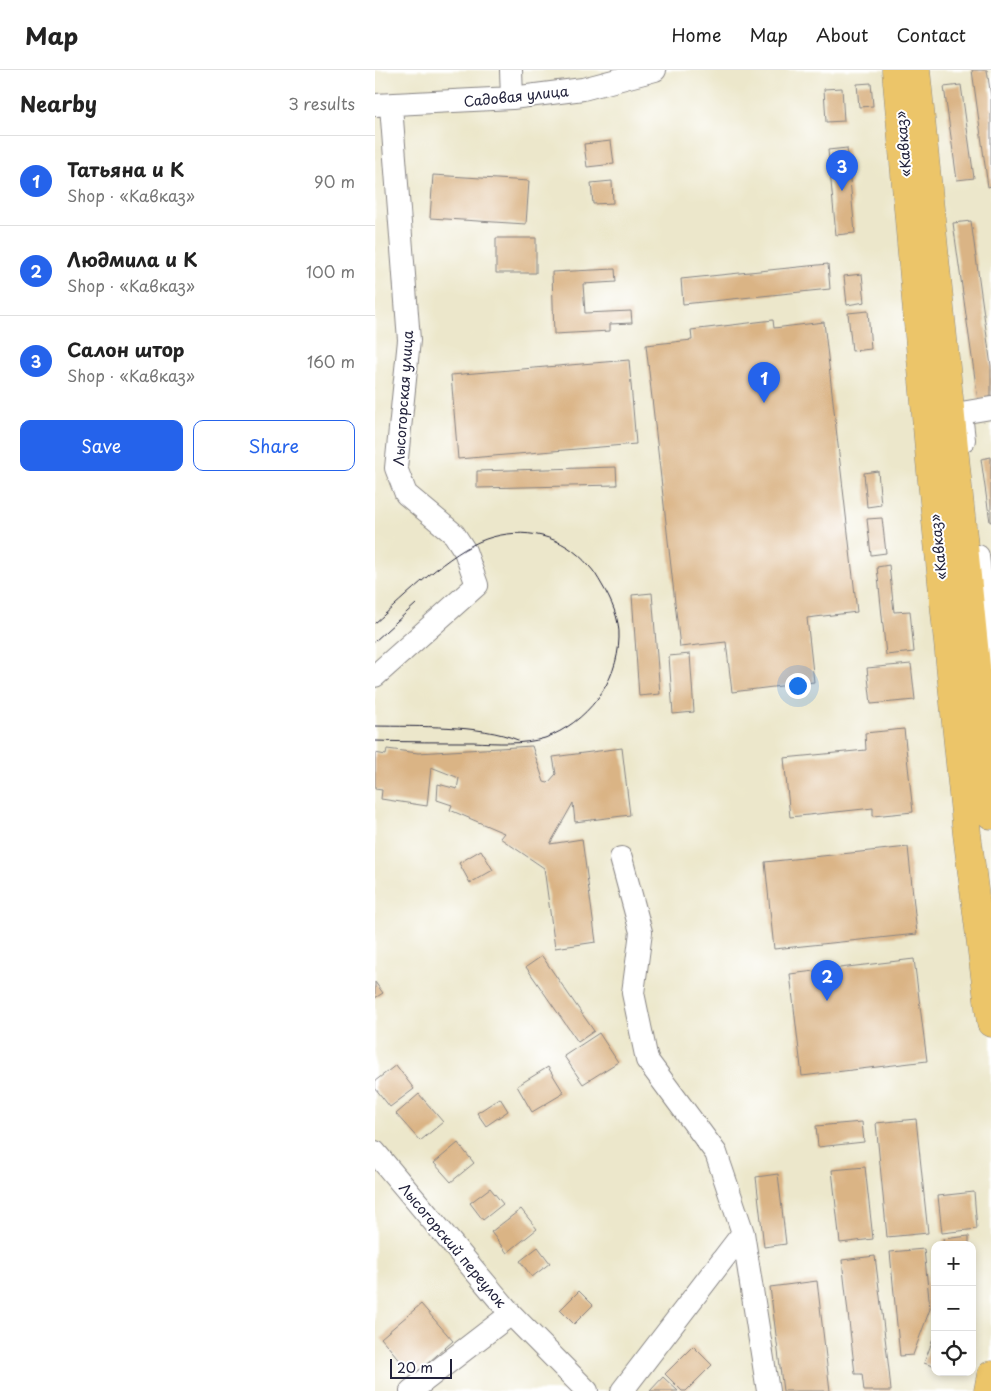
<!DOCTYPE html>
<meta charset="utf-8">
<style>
body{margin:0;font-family:"Playpen Sans",sans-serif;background:#f6f6f6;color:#222}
.controls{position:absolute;right:15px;bottom:15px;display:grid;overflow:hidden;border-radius:10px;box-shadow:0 2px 8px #0003}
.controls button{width:45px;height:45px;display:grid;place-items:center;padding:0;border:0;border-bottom:1px solid #e0e0e0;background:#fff;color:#222;font:25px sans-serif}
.scale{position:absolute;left:15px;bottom:12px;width:62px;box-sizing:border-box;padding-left:5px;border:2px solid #22223b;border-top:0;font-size:14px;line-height:18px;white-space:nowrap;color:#22223b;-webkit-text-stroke:4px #fff;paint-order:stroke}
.you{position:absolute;left:422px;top:615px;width:18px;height:18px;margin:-12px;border:4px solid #fff;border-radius:50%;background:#1a73e8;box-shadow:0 0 0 8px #1a73e833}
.badge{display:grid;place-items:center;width:32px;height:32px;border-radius:50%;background:#2563eb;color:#fff;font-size:16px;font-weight:700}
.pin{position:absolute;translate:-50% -41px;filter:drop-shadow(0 1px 2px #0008)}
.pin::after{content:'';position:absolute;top:26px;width:18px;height:15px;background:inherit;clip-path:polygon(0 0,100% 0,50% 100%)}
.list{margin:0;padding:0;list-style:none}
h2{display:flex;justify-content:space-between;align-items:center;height:65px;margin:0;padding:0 20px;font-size:21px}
h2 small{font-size:16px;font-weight:400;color:#767676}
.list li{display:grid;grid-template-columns:32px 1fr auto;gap:15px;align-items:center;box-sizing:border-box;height:90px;padding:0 20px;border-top:1px solid #e0e0e0}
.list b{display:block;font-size:19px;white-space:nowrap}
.list p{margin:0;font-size:16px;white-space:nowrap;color:#767676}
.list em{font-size:16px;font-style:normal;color:#767676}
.actions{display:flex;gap:10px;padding:15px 20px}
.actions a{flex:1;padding:11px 0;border:1px solid #2563eb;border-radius:10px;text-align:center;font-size:18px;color:#2563eb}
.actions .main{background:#2563eb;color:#fff}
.icon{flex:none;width:28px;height:28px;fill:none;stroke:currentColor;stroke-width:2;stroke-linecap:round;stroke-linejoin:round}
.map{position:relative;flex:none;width:616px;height:1321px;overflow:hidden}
header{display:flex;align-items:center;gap:30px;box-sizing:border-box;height:70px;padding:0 25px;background:#fff;border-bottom:1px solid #e0e0e0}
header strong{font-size:24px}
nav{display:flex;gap:28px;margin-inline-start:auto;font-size:18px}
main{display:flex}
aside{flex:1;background:#fff}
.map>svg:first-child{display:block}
.building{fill:#dab485}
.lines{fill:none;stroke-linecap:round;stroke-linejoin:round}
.minor-casing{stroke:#878483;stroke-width:24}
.major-casing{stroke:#878483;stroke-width:29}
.minor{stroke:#fff;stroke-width:22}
.major{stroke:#ecc569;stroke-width:28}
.tram{stroke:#22223b;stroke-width:1}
.labels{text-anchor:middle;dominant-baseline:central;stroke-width:4;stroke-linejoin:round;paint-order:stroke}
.street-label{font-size:14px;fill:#22223b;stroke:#fff}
</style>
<header>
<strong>Map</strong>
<nav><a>Home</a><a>Map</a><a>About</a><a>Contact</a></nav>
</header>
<main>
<aside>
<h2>Nearby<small>3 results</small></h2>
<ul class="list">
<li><span class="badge">1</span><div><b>Татьяна и К</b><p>Shop · «Кавказ»</p></div><em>90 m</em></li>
<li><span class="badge">2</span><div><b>Людмила и К</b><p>Shop · «Кавказ»</p></div><em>100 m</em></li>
<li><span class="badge">3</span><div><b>Салон штор</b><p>Shop · «Кавказ»</p></div><em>160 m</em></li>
</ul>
<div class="actions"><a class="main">Save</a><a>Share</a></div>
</aside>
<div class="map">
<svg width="616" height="1321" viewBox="0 0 616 1321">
<rect width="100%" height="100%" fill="#fff"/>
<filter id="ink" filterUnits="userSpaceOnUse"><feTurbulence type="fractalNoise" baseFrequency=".02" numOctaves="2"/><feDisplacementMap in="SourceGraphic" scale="10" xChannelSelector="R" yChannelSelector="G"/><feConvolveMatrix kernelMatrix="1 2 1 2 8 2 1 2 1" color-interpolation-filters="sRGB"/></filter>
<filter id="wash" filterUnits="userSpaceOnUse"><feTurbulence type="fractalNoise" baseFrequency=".0096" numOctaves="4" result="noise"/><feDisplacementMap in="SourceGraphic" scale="20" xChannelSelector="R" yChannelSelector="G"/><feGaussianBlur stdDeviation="1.12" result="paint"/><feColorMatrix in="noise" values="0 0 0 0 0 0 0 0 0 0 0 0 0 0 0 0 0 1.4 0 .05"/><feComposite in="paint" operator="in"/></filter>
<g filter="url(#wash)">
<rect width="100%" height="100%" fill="#ece7cb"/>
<g id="blocks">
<path class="building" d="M597,0H612L616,27V116L613,117Z
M496,13L498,36L484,37L482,14Z
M586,15L599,108L582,110L569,17Z
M467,18L469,51L451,52L449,19Z
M236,71L239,94L212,97L209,74Z
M472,78L480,163L461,165L453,80Z
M58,105L154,111L151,154L55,148Z
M237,111L238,133L218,134L216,113Z
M596,151L616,296V328L603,330L578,153Z
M121,168H161V203H121Z
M453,194L455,219L308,234L306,209Z
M240,199L241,212L208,214L210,243L256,241L257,253L235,254V261L179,264L177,202Z
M487,204L490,232L472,235L469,206Z
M493,241L496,279L477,281L473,243Z
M398,250L399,258L449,252L482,542L432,548L439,612L357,622L351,572L305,577L271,275L317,270L316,260Z
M254,290L261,374L83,389L76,305Z
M616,387V452H615L606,389Z
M241,397L242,415L102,418V401Z
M503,401L506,435L492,437L489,403Z
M507,448L511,483L496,485L492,449Z
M514,495L519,542L535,541L539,582L511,585L502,497Z
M277,523L285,624L264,626L257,525Z
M315,584L319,642L298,644L294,586Z
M536,594L540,630L496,634L492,598Z
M529,659L538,742L498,746V738L415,747L409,688L491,680L490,663Z
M157,676L169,712L173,713L181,704L178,687L247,678L255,745L200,752L198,733L175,774L207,769L221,872L180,878L169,798L125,768L129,763L75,740L77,735L62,730L63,714L82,719L84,708L56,697L52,736L6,729L7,720L0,719V683L11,685L12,679L43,683Z
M533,777L542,864L399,879L390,792Z
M106,780L118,800L95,813L84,793Z
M167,886L219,961L203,972L151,897Z
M539,889L552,991L427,1006L415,904Z
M0,912L8,923L0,928Z
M224,963L243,992L208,1014L189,986Z
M21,995L39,1019L15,1037L0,1018V1011Z
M173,997L189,1023L157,1042L142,1016Z
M44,1024L68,1052L45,1071L21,1044Z
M125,1028L133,1041L111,1056L102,1043Z
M541,1049L553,1163L512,1167L501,1053Z
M487,1052L489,1072L443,1077L441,1056Z
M83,1073L99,1093L76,1112L59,1093Z
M490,1097L498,1169L465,1173L457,1100Z
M403,1104L411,1174L389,1177L381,1107Z
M115,1118L128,1134L108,1150L95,1133Z
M599,1122L602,1159L567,1163L563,1126Z
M146,1139L162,1159L132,1183L116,1162Z
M594,1166V1175H569L568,1169Z
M163,1177L175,1193L157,1207L145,1191Z
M549,1179L555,1239L538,1285L525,1286L515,1182Z
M500,1186L514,1300L516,1321H489L487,1304H480L467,1190Z
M442,1211L455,1321H408L395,1217Z
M204,1221L218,1235L199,1254L185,1240Z
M46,1234L78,1271L38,1306L6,1268Z
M560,1264V1297L549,1293Z
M318,1276L337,1295L311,1321H307L290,1304Z
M288,1307L303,1321H275Z"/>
</g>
</g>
<g filter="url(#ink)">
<use href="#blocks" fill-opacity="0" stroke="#878483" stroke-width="1"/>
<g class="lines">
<g class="minor-casing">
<path id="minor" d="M136,0L137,28
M0,35L137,28L208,19L280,0
M589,370L586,343L616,338
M603,486L616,592
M0,606L102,515L90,481L79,464L31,424L21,398L34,270L16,36
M246,788L266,862L258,923L272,990L341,1083L368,1163L393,1321
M0,1082L136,1244L212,1321
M36,1321L136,1244
M247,1321L368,1163"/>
</g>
<g class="major-casing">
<path id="major" d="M521,0L555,391L592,764L616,953
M541,0L616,745
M613,1321L616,1305"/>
</g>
<use href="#minor" class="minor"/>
<use href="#major" class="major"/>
<path class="tram" d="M0,553C30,527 74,482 111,469C149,456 188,465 214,496C219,501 223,508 227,515C236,530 245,549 244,568C243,613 211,653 170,668C148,675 121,673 98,672C66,672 33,672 0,671
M0,571L41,534
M0,656C43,657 104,654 143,670"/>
</g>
</g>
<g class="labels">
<g class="street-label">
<text transform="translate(141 26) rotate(-6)">Садовая улица</text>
<text transform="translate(528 74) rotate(-95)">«Кавказ»</text>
<text transform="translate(28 328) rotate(-86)">Лысогорская улица</text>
<text transform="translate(563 477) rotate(-96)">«Кавказ»</text>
<text transform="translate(78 1175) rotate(50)">Лысогорский переулок</text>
</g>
</g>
</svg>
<div class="controls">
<button>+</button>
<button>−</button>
<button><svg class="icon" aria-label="locate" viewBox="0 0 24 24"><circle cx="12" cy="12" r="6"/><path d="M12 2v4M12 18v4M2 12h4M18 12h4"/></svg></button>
</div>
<div class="scale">20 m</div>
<div class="you"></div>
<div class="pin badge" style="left:389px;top:333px">1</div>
<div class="pin badge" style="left:452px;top:931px">2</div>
<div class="pin badge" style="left:467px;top:121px">3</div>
</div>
</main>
